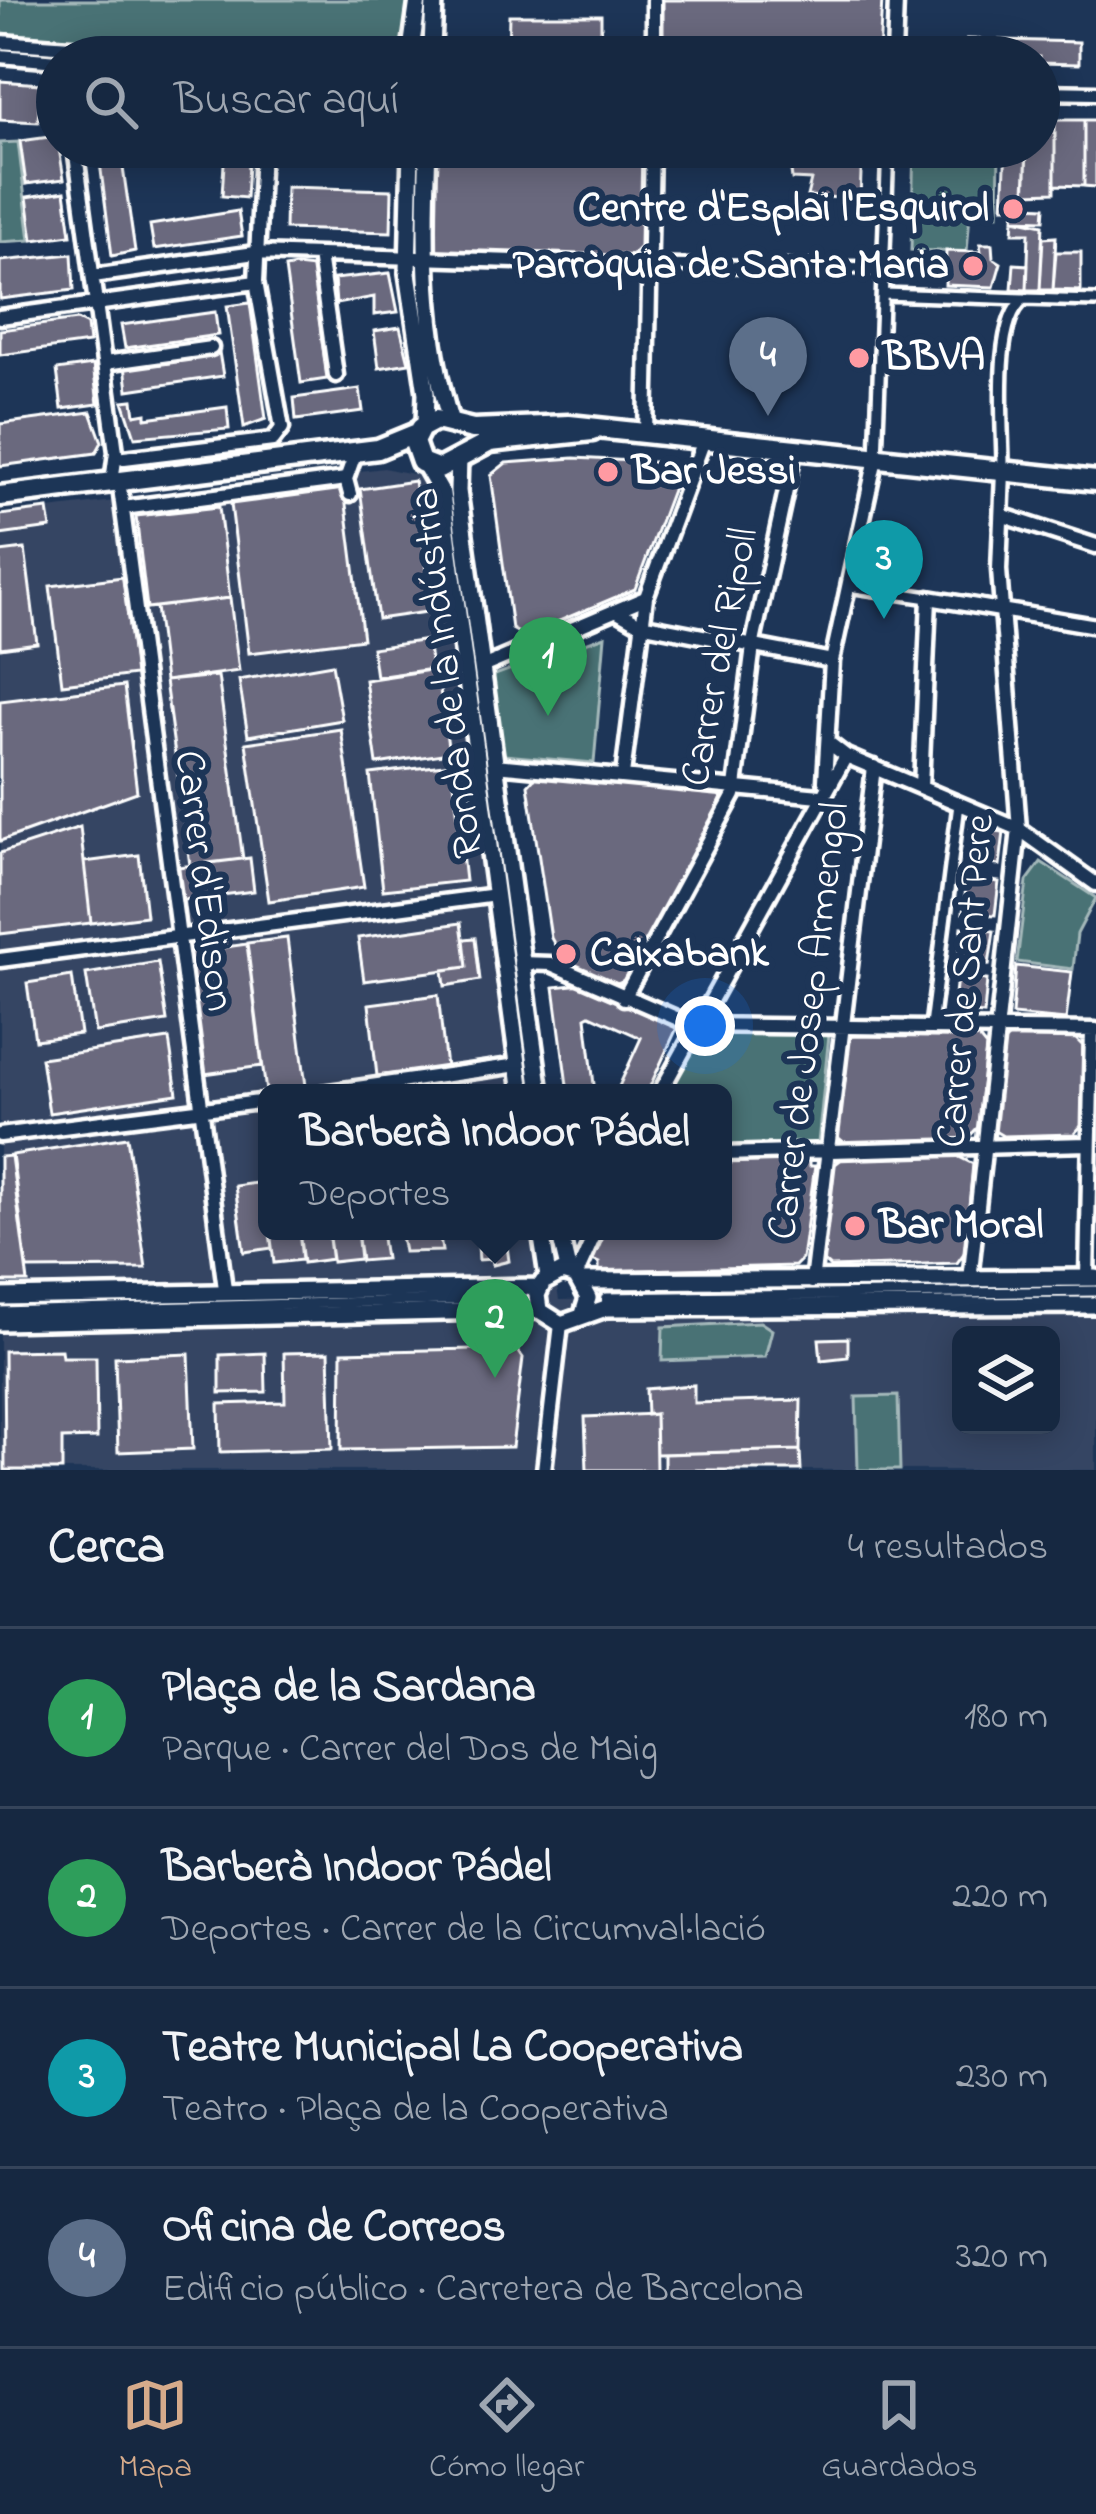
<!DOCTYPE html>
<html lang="es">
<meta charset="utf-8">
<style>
body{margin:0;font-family:"Indie Flower",sans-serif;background:#23344c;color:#f1f3f6}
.controls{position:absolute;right:36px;bottom:36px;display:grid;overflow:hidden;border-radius:18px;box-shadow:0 6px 30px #0003}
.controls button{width:108px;height:108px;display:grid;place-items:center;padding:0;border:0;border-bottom:3px solid #35445a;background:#162841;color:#f1f3f6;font:60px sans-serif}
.you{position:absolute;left:705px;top:1026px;width:42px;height:42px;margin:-30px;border:9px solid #fff;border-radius:50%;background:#1a73e8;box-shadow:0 0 0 18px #1a73e833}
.badge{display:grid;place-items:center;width:78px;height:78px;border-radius:50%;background:#d6ab8b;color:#fff;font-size:39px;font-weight:700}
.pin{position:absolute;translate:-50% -99px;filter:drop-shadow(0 3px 6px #0008)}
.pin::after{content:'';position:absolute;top:63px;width:42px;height:36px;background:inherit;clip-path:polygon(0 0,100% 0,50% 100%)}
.popup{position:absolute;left:258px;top:1084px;width:474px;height:156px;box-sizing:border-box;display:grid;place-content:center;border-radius:18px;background:#162841;filter:drop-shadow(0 3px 9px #0005);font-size:39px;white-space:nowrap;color:#9ea6b1}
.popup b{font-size:45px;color:#f1f3f6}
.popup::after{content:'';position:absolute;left:50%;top:100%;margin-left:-24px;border:24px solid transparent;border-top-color:#162841}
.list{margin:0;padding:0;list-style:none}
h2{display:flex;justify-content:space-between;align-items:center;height:156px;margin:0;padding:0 48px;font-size:51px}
h2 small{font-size:39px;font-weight:400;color:#9ea6b1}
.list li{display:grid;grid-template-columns:78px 1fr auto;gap:36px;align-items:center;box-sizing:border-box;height:180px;padding:0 48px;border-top:3px solid #35445a}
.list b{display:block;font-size:45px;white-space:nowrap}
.list p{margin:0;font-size:39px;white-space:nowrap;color:#9ea6b1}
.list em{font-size:39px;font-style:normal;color:#9ea6b1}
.icon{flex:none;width:66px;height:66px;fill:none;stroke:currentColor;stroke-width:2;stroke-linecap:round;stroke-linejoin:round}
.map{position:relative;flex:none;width:1096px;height:1470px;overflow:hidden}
.search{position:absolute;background:#162841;box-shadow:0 6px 30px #0003;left:36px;right:36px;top:36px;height:132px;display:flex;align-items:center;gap:30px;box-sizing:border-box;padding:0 42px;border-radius:66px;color:#9ea6b1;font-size:45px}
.sheet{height:876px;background:#162841}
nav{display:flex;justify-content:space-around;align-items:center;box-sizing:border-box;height:168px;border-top:3px solid #35445a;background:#162841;font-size:33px;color:#9ea6b1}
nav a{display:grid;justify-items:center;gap:6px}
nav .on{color:#d6ab8b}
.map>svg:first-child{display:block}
.built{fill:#344563;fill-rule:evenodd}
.green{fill:#4a7275;stroke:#a4b8ba;stroke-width:3}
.building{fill:#6a697e;stroke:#fff;stroke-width:3}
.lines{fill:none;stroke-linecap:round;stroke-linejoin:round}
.pedestrian-casing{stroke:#fff;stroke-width:18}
.minor-casing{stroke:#fff;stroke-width:21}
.tertiary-casing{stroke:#fff;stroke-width:24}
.primary-casing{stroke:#fff;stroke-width:27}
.pedestrian{stroke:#1d3557;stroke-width:9}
.minor{stroke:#1d3557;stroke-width:12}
.tertiary{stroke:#1d3557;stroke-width:15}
.primary{stroke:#1d3557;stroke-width:18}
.poi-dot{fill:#ff9aa2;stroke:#1d3557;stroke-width:4.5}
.labels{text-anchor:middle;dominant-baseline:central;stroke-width:12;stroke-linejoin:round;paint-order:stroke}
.poi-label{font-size:42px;font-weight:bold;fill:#fff;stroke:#1d3557;text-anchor:start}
.street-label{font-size:42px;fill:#fff;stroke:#1d3557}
</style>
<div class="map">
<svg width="1096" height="1470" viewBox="0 0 1096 1470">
<rect width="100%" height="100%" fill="#1d3557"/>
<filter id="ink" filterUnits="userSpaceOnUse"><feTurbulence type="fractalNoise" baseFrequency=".00833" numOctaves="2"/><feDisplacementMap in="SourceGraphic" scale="24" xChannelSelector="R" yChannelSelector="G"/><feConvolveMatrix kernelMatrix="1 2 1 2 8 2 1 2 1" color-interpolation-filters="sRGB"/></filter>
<g filter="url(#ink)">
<path class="built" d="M384,468L417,475L435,496L527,1093H267V1231H548L559,1300L1096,1290V1470H0V515ZM961,1335H1051V1425H961Z"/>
<path class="green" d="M0,0H410L408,41L399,57L0,36Z
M18,142L30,240L0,242V143Z
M914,147H999L998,215L970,214L967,252L911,250Z
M605,636L594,763L504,755L492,676Z
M1041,862L1096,898L1077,934L1073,969L1017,962L1027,881Z
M698,1034L829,1035L818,1143L723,1147V1093H668Z
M760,1322L772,1330L765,1357L662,1361L663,1327Z
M898,1396L900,1470H858L856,1397Z"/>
<path class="building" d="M662,0H882L879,54L666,56L661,47Z
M509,15H601V51H508Z
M967,39L1079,42V64L1039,63V57H967Z
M0,81L40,84L38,122L0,120Z
M1039,119L1055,120V192L1025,193L1027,147H1039Z
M1055,120H1084V186L1055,185Z
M1084,120H1096V187L1084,186Z
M57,136L64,179L26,184L20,141Z
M98,147H120L135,251L112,256Z
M225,147H249L246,198L222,196Z
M438,147H642L640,247L627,260L444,254L431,248Z
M788,147H862L860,199L807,196L811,180L792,179Z
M1006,147H1027L1025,206L1045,207L1044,220L1014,219L1015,207H1003Z
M286,187L392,190L391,232L285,229Z
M65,191L71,235L33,240L27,197Z
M238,211L242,236L154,249L150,225Z
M1014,219L1043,225L1040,290H1027L1029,233H1013Z
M1056,237L1053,290H1040L1043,238Z
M980,244H992L993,258L1001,263L994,287L945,285L946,251L981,252Z
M1056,252H1081V291L1053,290Z
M72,254L74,290L0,299V261Z
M1014,264L1028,265L1027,290L1012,289Z
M296,266L313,268L327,379L301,383L285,268Z
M390,273L398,312L374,315V297L336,304L334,279Z
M250,303L266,419L244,427L227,306Z
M215,312L218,335L125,348L121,325Z
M77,320L87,325L89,343L0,355V330Z
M400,327L409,363L379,368L374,331Z
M219,352L223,376L128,390L125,366Z
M93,365L98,404L62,409L57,370Z
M360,389L363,411L296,420L294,398Z
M133,400L135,415L146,413V418L227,407L229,429L135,437L123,401Z
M91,412L102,442L96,453L0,466V424Z
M574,458L672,463L678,474L635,589L524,636L512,629L491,475L506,463Z
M414,481L433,611L378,619L360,489Z
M344,489L363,639L249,653L231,504Z
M219,507L230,598L147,608L136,516Z
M48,509L51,528L0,535V515Z
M25,549L37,643L0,648V552Z
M123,577L135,675L62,684L50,586Z
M230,598L239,671L165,681L156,607Z
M428,640L432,669L376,677L372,648Z
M332,664L342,720L248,736L239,680Z
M437,669L449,753L377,764L365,680Z
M218,676L243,859L190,865L165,681Z
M124,686L137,792L0,841V701Z
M341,729L364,887L269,901L246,743Z
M452,764L465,881L383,890L370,774Z
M536,776L717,790L722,801L627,979L615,984L564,961L551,938L528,785Z
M80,827L91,923L0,934V853Z
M971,828L1004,832L1000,865L968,862Z
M139,855L146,916L91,923L84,862Z
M250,858L254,891L182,900L178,867Z
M967,878L999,882L995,915L963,913Z
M461,923L467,967L364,981L358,938Z
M962,927L994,931L989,965L958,962Z
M287,938L306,1086L266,1092L247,943Z
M475,938L480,980L445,986L443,970L467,967L464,939Z
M247,944L262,1066L204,1074L189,952Z
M158,962L167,1021L95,1032L86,974Z
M1016,966L1072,972L1066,1020L1012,1015Z
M72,976L80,1034L35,1040L27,983Z
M957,977L987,980L984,1014L953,1011Z
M582,984L677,1028L647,1093H616L641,1038L590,1015L586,1017L595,1093H568L554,987Z
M438,995L446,1068L377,1076L369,1004Z
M857,1032L977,1036L986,1047L978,1127L966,1140L846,1144L835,1135L843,1045Z
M1010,1036L1075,1038L1083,1046L1082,1125L1074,1134L1003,1136L993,1130L1004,1042Z
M169,1039L177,1094L49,1113L41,1058Z
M127,1137L146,1268L27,1269L12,1155Z
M951,1153L973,1164L965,1252L957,1263L830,1267L820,1258L830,1168L843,1158Z
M11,1156L28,1282H0V1157Z
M809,1159V1166H815L802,1259L795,1266L599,1271V1263L590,1259L603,1231H723V1161Z
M263,1182L272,1248L244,1252L235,1186Z
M270,1231H299L302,1260L274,1263Z
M299,1231H328L332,1259L303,1263Z
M328,1231H357L360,1259L332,1262Z
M357,1231H381L385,1259L361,1261Z
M400,1231H439L442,1251L404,1252Z
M477,1231H490L492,1259L479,1260Z
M491,1231H505L509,1261L493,1265Z
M848,1338V1357L821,1360L819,1339Z
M516,1348L523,1358L512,1447L341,1450L342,1352Z
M61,1350L62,1357H96L97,1438L62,1439V1470H5L4,1351Z
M329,1352L332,1449L220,1452L219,1404L285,1402L284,1353Z
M265,1353L266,1392L220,1393V1355Z
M189,1354L193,1449L118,1452L115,1357Z
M694,1385V1403L801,1400L800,1450L656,1454L655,1414L647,1415L646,1389Z
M655,1414L656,1470H587L585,1417Z
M800,1450L801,1470H664V1454Z"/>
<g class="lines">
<g class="pedestrian-casing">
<path id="pedestrian" d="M649,265L885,268
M884,294L1023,299
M876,458L888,147
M1003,472C1004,432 991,322 1024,299L1096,301
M849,586L929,598
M931,1026L959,804
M606,1305L607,1298L1096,1291
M0,1312L519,1298"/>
</g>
<g class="minor-casing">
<path id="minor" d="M0,42L210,57
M0,56L57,61
M654,57V0
M894,57L896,0
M1039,92L1096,93
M75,147L116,452L112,482
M319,255L336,375
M93,276L255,253L649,265
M0,317L256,282
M105,363L211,348
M646,434L652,147
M116,459L273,440L282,428L256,282L262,147
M119,480L225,1289
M350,494L346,479L356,451
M123,508L346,479
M1004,516L1096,546
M619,612L640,624L832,661
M482,667L645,598
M846,756L1019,829L1096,884
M495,765L820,796
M623,775L646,597L704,440
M825,781L832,661L876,458
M921,787L929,598L1096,626
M0,960L496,895
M520,963L551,964L692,1025L1096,1030
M624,998L734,795L754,638L795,449
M322,1093L518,1065
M660,1093L846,756L829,743
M0,1135L267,1101
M723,1154L1088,1144
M576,1276L596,1231
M1087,1278L1092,1030
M970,1280L1019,829L999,570L1003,472
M812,1282L874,767
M544,1470L561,1324"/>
</g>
<g class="tertiary-casing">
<path id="tertiary" d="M434,0L432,48L436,57
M410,57L418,0
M411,147L408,273L426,393L425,424
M428,147C424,239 423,335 451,423
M459,458L458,491L540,1093
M426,466L442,494L522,1093
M541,1231L548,1277
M559,1231L569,1273
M582,1281L1096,1278
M0,1297L539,1287
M583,1314L588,1298L576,1276L562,1272L543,1282L537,1295L539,1310L561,1324L606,1308L1096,1305
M0,1322L539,1310"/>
</g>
<g class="primary-casing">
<path id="primary" d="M592,431L490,442L439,469L421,462L414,442L421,428L436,420L473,429L569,425L1096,481
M0,496L378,449L417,433"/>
</g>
<use href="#pedestrian" class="pedestrian"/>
<use href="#minor" class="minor"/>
<use href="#tertiary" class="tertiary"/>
<use href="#primary" class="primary"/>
</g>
</g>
<g class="poi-dot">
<circle cx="1013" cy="209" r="12"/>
<circle cx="973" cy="266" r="12"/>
<circle cx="859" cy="358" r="12"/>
<circle cx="608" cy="472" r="12"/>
<circle cx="566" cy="954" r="12"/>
<circle cx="855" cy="1226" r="12"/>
</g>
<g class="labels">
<g class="poi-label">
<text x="989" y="209" text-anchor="end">Centre d'Esplai l'Esquirol</text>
<text x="949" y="266" text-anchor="end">Parròquia de Santa Maria</text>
<text x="883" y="358">BBVA</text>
<text x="632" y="472">Bar Jessi</text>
<text x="590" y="954">Caixabank</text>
<text x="879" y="1226">Bar Moral</text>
</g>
<g class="street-label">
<text transform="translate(721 657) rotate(-79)">Carrer del Ripoll</text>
<text transform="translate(448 673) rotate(-97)">Ronda de la Indústria</text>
<text transform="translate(203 881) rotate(83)">Carrer d'Edison</text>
<text transform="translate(967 981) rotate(-85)">Carrer de Sant Pere</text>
<text transform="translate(810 1021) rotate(-83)">Carrer de Josep Armengol</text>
</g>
</g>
</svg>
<div class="controls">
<button><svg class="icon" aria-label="layers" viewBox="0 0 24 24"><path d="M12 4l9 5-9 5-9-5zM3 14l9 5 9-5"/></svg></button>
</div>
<div class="you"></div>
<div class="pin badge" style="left:548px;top:716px;background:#2e9e5b">1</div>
<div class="pin badge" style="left:495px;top:1378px;background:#2e9e5b">2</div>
<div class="popup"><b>Barberà Indoor Pádel</b>Deportes</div>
<div class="pin badge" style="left:884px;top:619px;background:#0f9aa8">3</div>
<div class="pin badge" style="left:768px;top:416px;background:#5c6f8a">4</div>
<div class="search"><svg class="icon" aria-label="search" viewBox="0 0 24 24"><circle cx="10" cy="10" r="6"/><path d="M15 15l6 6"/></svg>Buscar aquí</div>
</div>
<section class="sheet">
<h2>Cerca<small>4 resultados</small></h2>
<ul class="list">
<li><span class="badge" style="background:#2e9e5b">1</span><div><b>Plaça de la Sardana</b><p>Parque · Carrer del Dos de Maig</p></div><em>180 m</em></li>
<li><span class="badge" style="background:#2e9e5b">2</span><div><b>Barberà Indoor Pádel</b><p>Deportes · Carrer de la Circumval·lació</p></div><em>220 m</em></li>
<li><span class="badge" style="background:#0f9aa8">3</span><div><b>Teatre Municipal La Cooperativa</b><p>Teatro · Plaça de la Cooperativa</p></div><em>230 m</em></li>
<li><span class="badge" style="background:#5c6f8a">4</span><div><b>Oficina de Correos</b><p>Edificio público · Carretera de Barcelona</p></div><em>320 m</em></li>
</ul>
</section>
<nav>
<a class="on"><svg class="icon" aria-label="map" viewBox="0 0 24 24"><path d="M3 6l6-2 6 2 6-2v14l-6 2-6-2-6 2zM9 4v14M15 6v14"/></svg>Mapa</a>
<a><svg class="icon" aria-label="directions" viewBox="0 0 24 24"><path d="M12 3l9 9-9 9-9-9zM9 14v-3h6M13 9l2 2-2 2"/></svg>Cómo llegar</a>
<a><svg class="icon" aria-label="saved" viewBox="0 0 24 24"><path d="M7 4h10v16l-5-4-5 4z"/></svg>Guardados</a>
</nav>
